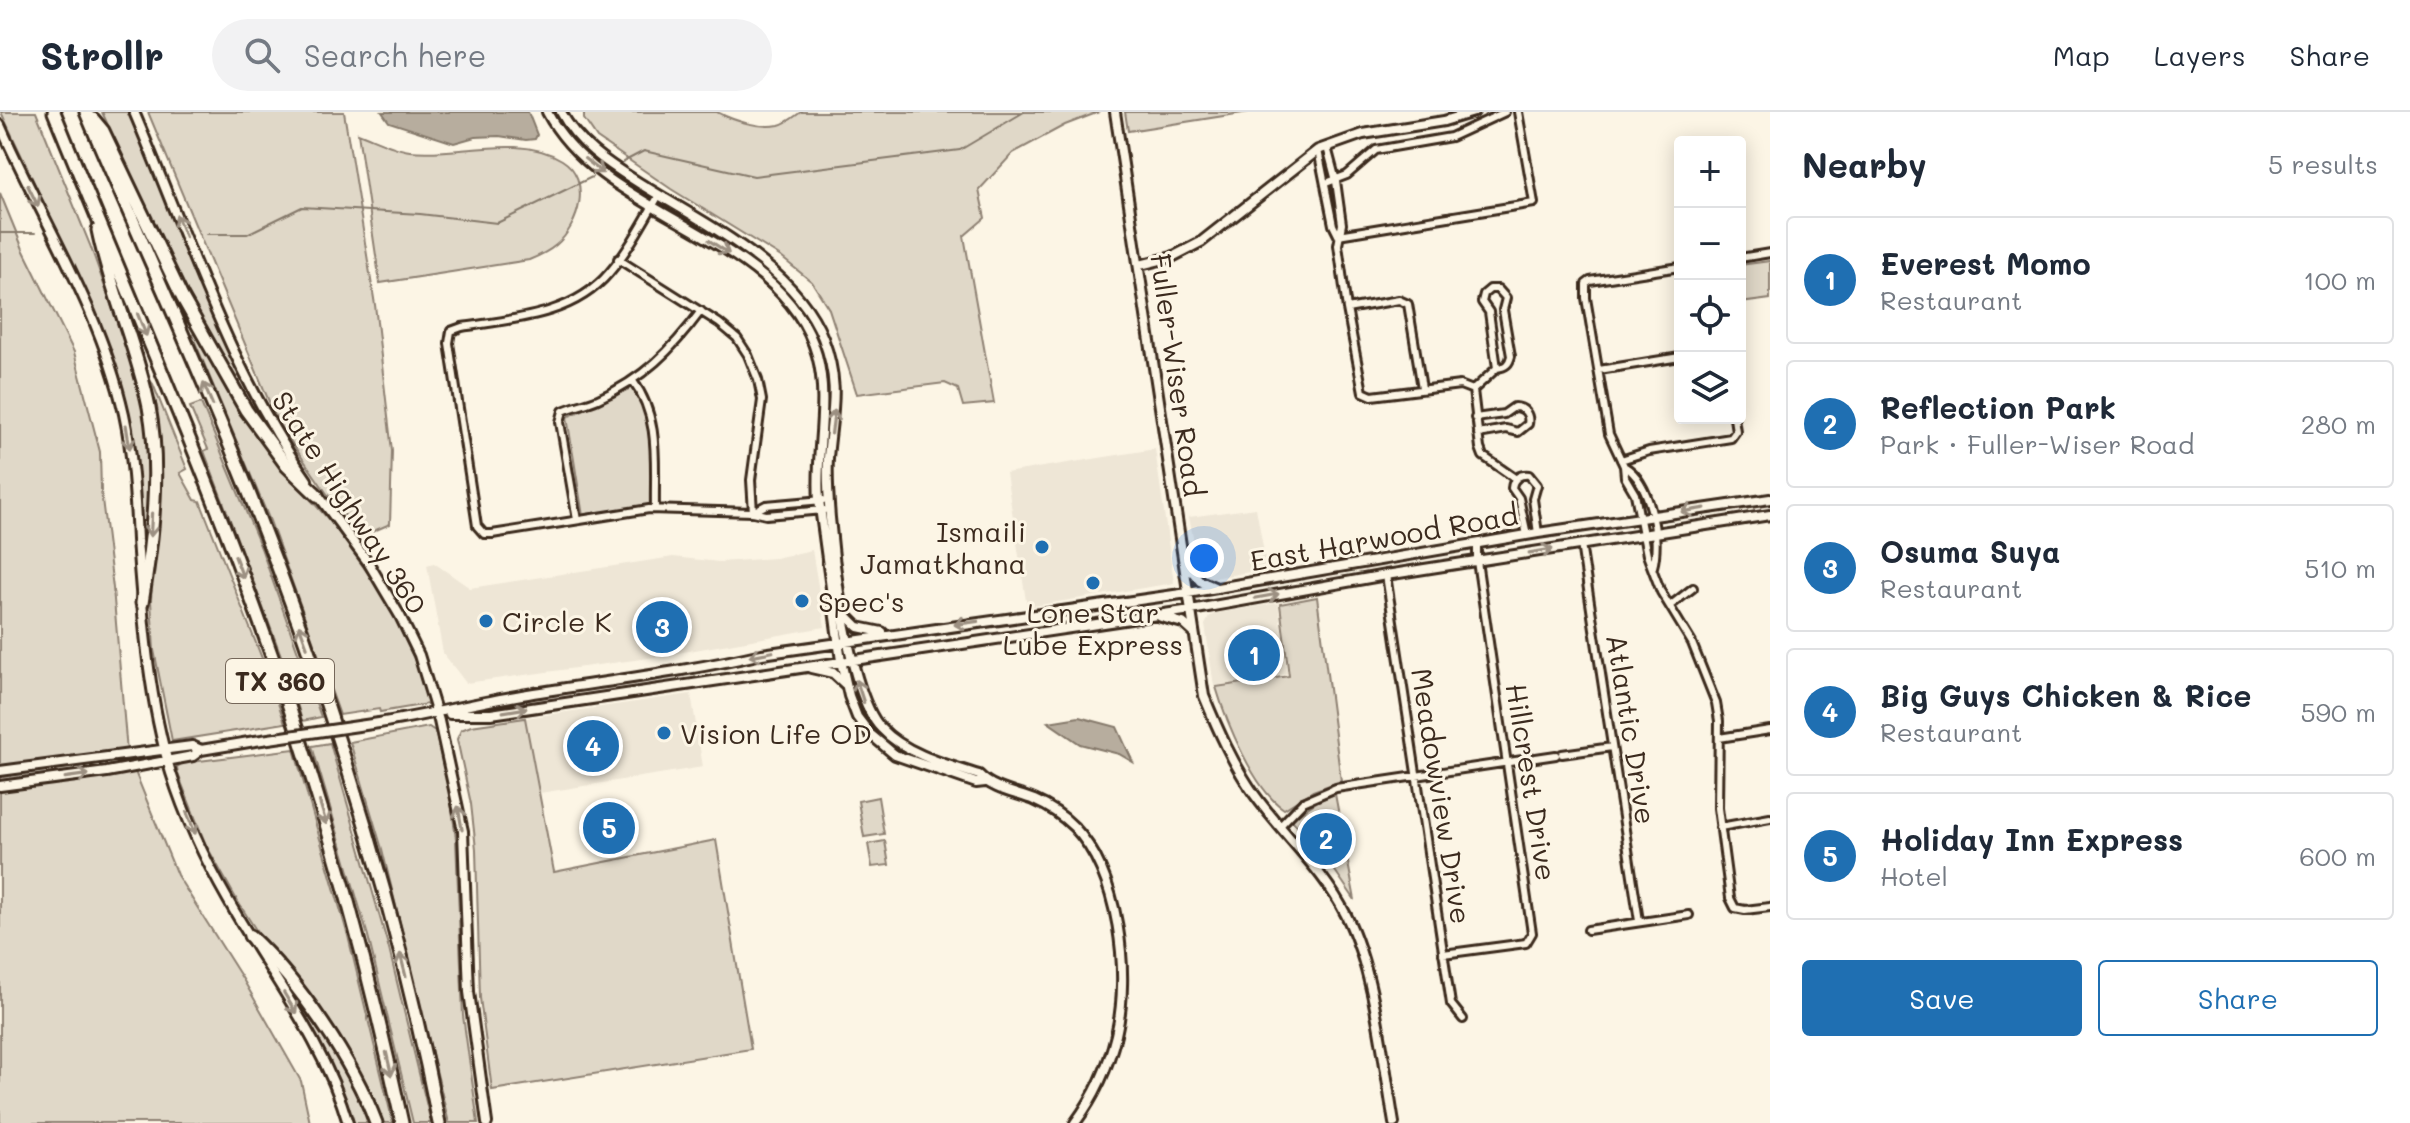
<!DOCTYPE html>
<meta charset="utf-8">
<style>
body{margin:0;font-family:Mali,sans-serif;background:#f2f2f3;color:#1f2937}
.controls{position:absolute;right:24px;top:24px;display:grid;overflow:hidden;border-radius:8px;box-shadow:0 4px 20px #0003}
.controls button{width:72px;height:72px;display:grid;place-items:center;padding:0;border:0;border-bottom:2px solid #e0e1e3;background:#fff;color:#1f2937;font:40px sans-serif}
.you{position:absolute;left:1204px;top:446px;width:28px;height:28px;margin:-20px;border:6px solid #fff;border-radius:50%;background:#1a73e8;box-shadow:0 0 0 12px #1a73e833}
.badge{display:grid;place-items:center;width:52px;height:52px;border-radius:50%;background:#1f6fb2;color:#fff;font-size:26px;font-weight:700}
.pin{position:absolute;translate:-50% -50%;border:4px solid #fff;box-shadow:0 2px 8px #0006}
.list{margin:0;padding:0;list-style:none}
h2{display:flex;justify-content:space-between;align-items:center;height:104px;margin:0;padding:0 32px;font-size:34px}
h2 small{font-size:26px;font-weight:400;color:#747a83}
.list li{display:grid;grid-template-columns:52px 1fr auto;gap:24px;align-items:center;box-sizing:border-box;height:128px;margin:0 16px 16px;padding:0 16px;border:2px solid #e0e1e3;border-radius:8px}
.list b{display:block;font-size:30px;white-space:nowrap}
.list p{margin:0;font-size:26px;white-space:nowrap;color:#747a83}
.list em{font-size:26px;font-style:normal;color:#747a83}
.actions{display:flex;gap:16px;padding:24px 32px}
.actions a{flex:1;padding:18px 0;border:2px solid #1f6fb2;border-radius:8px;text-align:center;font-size:28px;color:#1f6fb2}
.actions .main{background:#1f6fb2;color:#fff}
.icon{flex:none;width:44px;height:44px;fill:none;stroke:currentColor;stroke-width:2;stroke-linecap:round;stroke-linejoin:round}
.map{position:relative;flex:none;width:1770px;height:1011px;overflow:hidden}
header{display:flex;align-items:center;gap:48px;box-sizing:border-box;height:112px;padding:0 40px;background:#fff;border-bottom:2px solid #e0e1e3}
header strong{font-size:38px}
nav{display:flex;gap:44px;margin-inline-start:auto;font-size:28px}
.search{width:560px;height:72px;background:#f2f2f3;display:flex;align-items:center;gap:20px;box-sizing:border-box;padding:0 28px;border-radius:44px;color:#747a83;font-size:30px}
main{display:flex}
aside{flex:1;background:#fff}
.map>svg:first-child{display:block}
.built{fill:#eee6d6}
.green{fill:#e0d8c8;stroke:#8e8173;stroke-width:2}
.water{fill:#b7ad9e;stroke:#85796b;stroke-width:2}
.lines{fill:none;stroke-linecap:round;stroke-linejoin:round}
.stream{stroke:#85796b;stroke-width:2}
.street-casing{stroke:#3b2a1e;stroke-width:12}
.secondary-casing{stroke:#3b2a1e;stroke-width:14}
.highway-casing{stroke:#3b2a1e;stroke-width:17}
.street{stroke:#fcf5e5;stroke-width:6}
.secondary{stroke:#fcf5e5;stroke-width:8}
.highway{stroke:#fcf5e5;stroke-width:11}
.secondary-bridge-casing{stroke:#3b2a1e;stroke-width:14;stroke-linecap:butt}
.secondary-bridge{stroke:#fcf5e5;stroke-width:8}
.oneway{stroke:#9c9082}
.poi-dot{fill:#1f6fb2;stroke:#fcf5e5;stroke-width:3}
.labels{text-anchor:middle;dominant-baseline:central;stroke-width:6;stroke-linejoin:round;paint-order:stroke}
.shield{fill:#fcf5e5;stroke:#75675a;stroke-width:2}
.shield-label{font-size:26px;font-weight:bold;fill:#3b2a1e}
.street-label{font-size:28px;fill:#3b2a1e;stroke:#fcf5e5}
.poi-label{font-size:28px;fill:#3b2a1e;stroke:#fcf5e5;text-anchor:start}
</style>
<header>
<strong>Strollr</strong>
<div class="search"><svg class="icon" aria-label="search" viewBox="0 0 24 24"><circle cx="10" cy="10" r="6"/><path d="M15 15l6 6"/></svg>Search here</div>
<nav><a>Map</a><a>Layers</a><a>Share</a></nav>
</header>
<main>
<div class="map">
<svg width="1770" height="1011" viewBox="0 0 1770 1011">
<rect width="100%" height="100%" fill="#fcf5e5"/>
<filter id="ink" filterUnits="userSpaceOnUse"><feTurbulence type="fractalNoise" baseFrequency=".0125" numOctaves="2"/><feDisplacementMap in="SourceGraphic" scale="16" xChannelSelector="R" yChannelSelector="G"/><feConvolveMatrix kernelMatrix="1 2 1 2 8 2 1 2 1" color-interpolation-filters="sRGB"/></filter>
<g filter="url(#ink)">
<path class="built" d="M1155,337L1174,471L1027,495L1006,361Z
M1256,396L1267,457L1208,467L1200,461L1189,405Z
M812,438L825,515L649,546L466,571L443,541L427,453L434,451L470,476L673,445L719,450L775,446Z
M1278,491L1287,562L1214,574L1205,513L1209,505L1216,501Z
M691,582L703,655L540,681L525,606Z"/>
<path class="green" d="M1,0H36L90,133L136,263L146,303L150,343L147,428H142L132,317L116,254L100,211Z
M102,0H128L255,293L250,296L175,161Z
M148,0H344L375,193L392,339L390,412L369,421L339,399L278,311Z
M584,0H717C734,9 760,17 779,13C787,11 795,4 801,0H1099L1065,13L1013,41L979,78L985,106L964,124L994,291L963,294L958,277L945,271L857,282L829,197L812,170L781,145L671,77L597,26L584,7Z
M1125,0H1249L1128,19Z
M358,21C374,27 393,37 410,39C457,45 517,21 562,48C593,67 579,114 556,133C548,140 539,144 529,148L380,171Z
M0,81L23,137L74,240L100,340L101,379L113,476L127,640L177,763L244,869L301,969L310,1011H0Z
M1770,149V187L1740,191V153Z
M198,220L289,364L331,410L370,464L394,504L416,551L429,585L428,592L380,600L379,597L340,603L270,409L192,223Z
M148,266L153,272L187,357L180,361L195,388L200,389L263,549L285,611L172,629L154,538L151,489L155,407L152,284L158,299Z
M631,276L636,278L651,309L650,391L646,395L583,404L567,305Z
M201,291L261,436L321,605L302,609L291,570L204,339L208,337L190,295Z
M1317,485L1341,669L1313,679L1284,697C1254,678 1226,609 1216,575L1289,564L1280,492Z
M525,606L554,760L716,728L751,937L492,978L480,886L476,737L471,692L457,627L461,618L471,614Z
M429,615L435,619L450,682L456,727L463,904L478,1011H449L382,737L350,630Z
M330,631L389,837L431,1011H413L368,824L312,634Z
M294,637L348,824L393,1011H380L238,790L206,733L178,662L177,655L183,651Z
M1335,682L1355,788L1327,747L1291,707L1318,689Z
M878,685L884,722L864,725L858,689Z
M885,729L889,753L872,755L868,732Z
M308,904L322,923H325L372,1011H353L331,953L305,905Z"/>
<path class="water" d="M382,0H528L537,23L535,27L526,28L499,24L475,25L454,31L389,10Z
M1079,605L1117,615L1133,650L1119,642L1080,632L1048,610Z"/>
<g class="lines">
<path class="stream" d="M623,50L644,39L754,64L960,38L1024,0
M0,121H35
M207,122H247L302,95L420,102L497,111L592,65"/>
<g class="street-casing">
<path id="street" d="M1327,35L1336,69L1342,112L1338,133L1347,197L1363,280L1372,284L1460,273L1473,278
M1318,38L1333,113L1338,123
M1326,71L1347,63L1376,38L1451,25L1505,0
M659,83C644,109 628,139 609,161C573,204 513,207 462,215L451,219L449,231L477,414L484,422H492L649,397L753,400L766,403L824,398
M1338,123L1534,91L1518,0
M1740,146L1770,141
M618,147L719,211L737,226L748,243L758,268L762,288L751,368L753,400
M1680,155L1590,169L1586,172V186L1609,322L1624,354L1625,365L1635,382L1647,443L1661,480L1692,531L1716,591L1719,609L1718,696L1730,786L1735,796L1745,798L1770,795
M1490,177H1498L1506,186L1503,198L1511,244C1509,252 1506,255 1497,256L1489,200L1482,190L1484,182Z
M1347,197L1399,188L1408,192L1422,276
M1497,256L1473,278L1480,336L1483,344L1516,367
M1599,258L1680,245
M633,269C661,306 654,353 655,397
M1475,306L1504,302L1514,295C1524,295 1530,302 1528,312L1518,320L1506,317L1478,322
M1621,348L1649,339L1731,326L1736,319L1734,306
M1624,354C1651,370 1661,426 1653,455
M753,400L766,393L823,388
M577,408L560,310L563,299C574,294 587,292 598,287C643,267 672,238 701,199
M1527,423L1519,386L1512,376C1513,366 1520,362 1529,363L1537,373L1533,387L1538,421
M1581,432L1639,809
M1386,463L1451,892L1463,907
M1671,493L1693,476
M1719,626L1770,618
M1562,642L1612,635
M1280,714L1303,690L1336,676L1556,643
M1720,715L1770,706
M1588,818L1689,803
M1443,842L1526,831L1532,821L1477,449V431"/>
</g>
<g class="secondary-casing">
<path id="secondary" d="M134,0C187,124 229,257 307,368
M547,0C603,107 783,122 817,243C830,291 815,340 819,388L841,549L849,584L857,605L870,622L895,643L976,671L985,670
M561,0C577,31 607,51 636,69C699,109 795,153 823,226C841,274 832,298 828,346C825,399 845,579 881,616C905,642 947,653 979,663C992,677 1016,681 1034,688C1048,694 1063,704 1074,715C1119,762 1131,861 1116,923C1108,956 1095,984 1075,1011
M1115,0L1204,584C1218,618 1233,652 1254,682C1284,724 1323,757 1346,803C1375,861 1383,947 1394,1011
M0,13C42,108 101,199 124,302C133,343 135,386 137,428C143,506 148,586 171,661C185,705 205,748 228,788C269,861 324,929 348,1011
M1140,153L1172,145L1201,130L1318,38L1363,22L1444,9L1474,0
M315,379L368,450L400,504L419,543L439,609L463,719L469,880L487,1011
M1185,451L1200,469L1214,475
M846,503L858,515L882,520
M1161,505L1183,511L1194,521
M811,556L833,561L845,572
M450,602H491L1191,498L1386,463L1770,403
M379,611C429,603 478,590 528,582C607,569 685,560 762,542L1188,481L1538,421L1770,387
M0,659L192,634L201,638
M0,674L107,660L193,644L201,638L255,629"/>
</g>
<g class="highway-casing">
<path id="highway" d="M54,0C122,168 196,334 258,505C318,670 365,839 402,1011
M86,0C136,119 191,237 239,356C325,567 395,788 439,1011
M93,7L103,19L182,185L246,298L287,354L317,383
M98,118C110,178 137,235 149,295C161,358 152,429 142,491
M250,824C299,870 353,949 376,1011"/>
</g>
<use href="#street" class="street"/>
<use href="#secondary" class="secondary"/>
<use href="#highway" class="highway"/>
<g class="secondary-bridge-casing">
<path id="secondary-bridge" d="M255,629L379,611"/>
</g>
<use href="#secondary-bridge" class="secondary-bridge"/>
</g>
<defs><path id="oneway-shaft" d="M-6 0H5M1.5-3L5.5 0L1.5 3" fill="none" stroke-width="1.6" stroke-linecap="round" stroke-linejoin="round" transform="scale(2)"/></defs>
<g class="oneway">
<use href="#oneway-shaft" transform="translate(594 54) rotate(38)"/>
<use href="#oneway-shaft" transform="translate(33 84) rotate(64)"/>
<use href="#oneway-shaft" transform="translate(181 114) rotate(-112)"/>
<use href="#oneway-shaft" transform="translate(719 135) rotate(33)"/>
<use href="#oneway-shaft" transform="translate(142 213) rotate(68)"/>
<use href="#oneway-shaft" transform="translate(208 282) rotate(-113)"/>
<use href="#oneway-shaft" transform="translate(833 310) rotate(-83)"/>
<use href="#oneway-shaft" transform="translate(128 325) rotate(81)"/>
<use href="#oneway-shaft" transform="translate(1693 398) rotate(171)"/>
<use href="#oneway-shaft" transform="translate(151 413) rotate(93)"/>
<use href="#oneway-shaft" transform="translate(1541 439) rotate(-9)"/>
<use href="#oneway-shaft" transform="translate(239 455) rotate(69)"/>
<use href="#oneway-shaft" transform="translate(1267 484) rotate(-10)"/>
<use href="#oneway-shaft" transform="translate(966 511) rotate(172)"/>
<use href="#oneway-shaft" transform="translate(303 524) rotate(-110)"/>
<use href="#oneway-shaft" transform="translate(761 542) rotate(169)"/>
<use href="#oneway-shaft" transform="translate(860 579) rotate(-108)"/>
<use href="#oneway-shaft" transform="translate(515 598) rotate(-9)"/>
<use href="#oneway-shaft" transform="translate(77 664) rotate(-8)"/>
<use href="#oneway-shaft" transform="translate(323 701) rotate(73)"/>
<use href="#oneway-shaft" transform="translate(460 706) rotate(-100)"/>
<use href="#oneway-shaft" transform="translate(191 711) rotate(68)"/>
<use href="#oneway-shaft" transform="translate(403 853) rotate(-104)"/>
<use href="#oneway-shaft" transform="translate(290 891) rotate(59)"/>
<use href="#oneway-shaft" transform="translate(389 952) rotate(77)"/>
</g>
</g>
<g class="poi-dot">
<circle cx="1042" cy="435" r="8"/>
<circle cx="1093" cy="471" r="8"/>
<circle cx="802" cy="489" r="8"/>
<circle cx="486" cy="509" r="8"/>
<circle cx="664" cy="621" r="8"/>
</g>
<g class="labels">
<rect class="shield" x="226" y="547" width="108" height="44" rx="6"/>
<g class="shield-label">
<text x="280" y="569">TX 360</text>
</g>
<g class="street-label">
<text transform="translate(1178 263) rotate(82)">Fuller-Wiser Road</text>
<text transform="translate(350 390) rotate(57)">State Highway 360</text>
<text transform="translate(1384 425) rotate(-10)">East Harwood Road</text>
<text transform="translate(1632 617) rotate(81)">Atlantic Drive</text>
<text transform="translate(1532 670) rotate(81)">Hillcrest Drive</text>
<text transform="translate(1442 684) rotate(81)">Meadowview Drive</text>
</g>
<g class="poi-label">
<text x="1026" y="419" text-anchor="end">Ismaili<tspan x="1026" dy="32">Jamatkhana</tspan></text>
<text x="818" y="489">Spec's</text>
<text x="1093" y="500" text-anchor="middle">Lone Star<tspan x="1093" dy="32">Lube Express</tspan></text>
<text x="502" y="509">Circle K</text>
<text x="680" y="621">Vision Life OD</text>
</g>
</g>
</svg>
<div class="controls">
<button>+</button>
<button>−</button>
<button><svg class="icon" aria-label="locate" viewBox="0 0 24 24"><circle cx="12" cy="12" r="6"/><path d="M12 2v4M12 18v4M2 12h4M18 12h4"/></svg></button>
<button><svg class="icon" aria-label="layers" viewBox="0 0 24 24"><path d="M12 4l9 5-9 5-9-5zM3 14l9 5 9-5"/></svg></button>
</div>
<div class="you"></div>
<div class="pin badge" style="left:1254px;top:543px">1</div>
<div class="pin badge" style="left:1326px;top:727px">2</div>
<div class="pin badge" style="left:662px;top:515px">3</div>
<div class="pin badge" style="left:593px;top:634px">4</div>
<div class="pin badge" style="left:609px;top:716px">5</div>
</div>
<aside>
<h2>Nearby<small>5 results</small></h2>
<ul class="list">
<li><span class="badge">1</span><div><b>Everest Momo</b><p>Restaurant</p></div><em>100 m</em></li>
<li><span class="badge">2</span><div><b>Reflection Park</b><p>Park · Fuller-Wiser Road</p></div><em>280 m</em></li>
<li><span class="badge">3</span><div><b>Osuma Suya</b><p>Restaurant</p></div><em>510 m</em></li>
<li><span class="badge">4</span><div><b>Big Guys Chicken &amp; Rice</b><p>Restaurant</p></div><em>590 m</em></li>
<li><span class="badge">5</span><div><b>Holiday Inn Express</b><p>Hotel</p></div><em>600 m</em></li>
</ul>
<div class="actions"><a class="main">Save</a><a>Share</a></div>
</aside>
</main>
